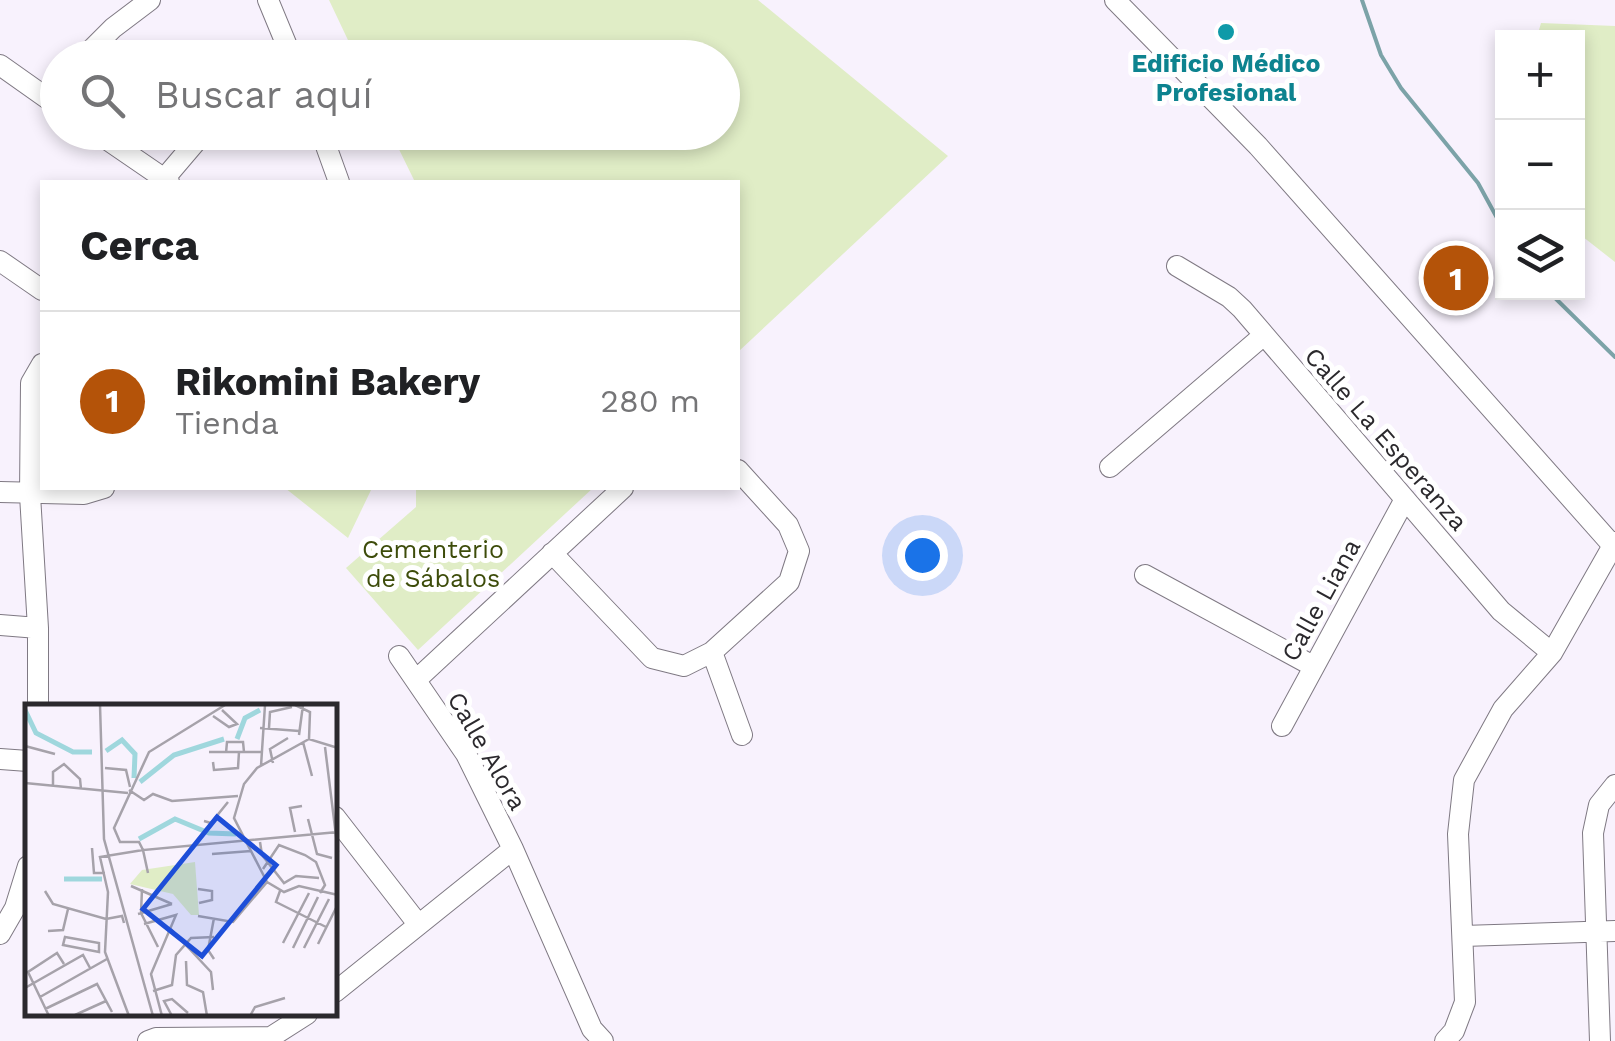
<!DOCTYPE html>
<html lang="es">
<meta charset="utf-8">
<style>
body{margin:0;font-family:"Work Sans",sans-serif;background:#f6f6f6;color:#202124}
.controls{position:absolute;right:30px;top:30px;display:grid;overflow:hidden;border-radius:0px;box-shadow:0 5px 15px #0003}
.controls button{width:90px;height:90px;display:grid;place-items:center;padding:0;border:0;border-bottom:2px solid #e0e0e0;background:#fff;color:#202124;font:50px sans-serif}
.you{position:absolute;left:922px;top:555px;width:35px;height:35px;margin:-25px;border:8px solid #fff;border-radius:50%;background:#1a73e8;box-shadow:0 0 0 15px #1a73e833}
.badge{display:grid;place-items:center;width:65px;height:65px;border-radius:50%;background:#b45309;color:#fff;font-size:32px;font-weight:700}
.pin{position:absolute;translate:-50% -50%;border:5px solid #fff;box-shadow:0 2px 10px #0006}
.list{margin:0;padding:0;list-style:none}
h2{display:flex;justify-content:space-between;align-items:center;height:130px;margin:0;padding:0 40px;font-size:42px}
h2 small{font-size:32px;font-weight:400;color:#757577}
.list li{display:grid;grid-template-columns:65px 1fr auto;gap:30px;align-items:center;box-sizing:border-box;height:180px;padding:0 40px;border-top:2px solid #e0e0e0}
.list b{display:block;font-size:38px;white-space:nowrap}
.list p{margin:0;font-size:32px;white-space:nowrap;color:#757577}
.list em{font-size:32px;font-style:normal;color:#757577}
.icon{flex:none;width:55px;height:55px;fill:none;stroke:currentColor;stroke-width:2;stroke-linecap:round;stroke-linejoin:round}
.map{position:relative;flex:none;width:1615px;height:1041px;overflow:hidden}
.search{position:absolute;background:#fff;box-shadow:0 5px 15px #0003;left:40px;top:40px;width:700px;height:110px;display:flex;align-items:center;gap:25px;box-sizing:border-box;padding:0 35px;border-radius:55px;color:#757577;font-size:38px}
.panel{position:absolute;background:#fff;box-shadow:0 5px 15px #0003;left:40px;top:180px;width:700px;height:310px;border-radius:0px}
.map>svg:first-child{display:block}
.green{fill:#e0edc6}
.lines{fill:none;stroke-linecap:round;stroke-linejoin:round}
.stream{stroke:#7ca3a8;stroke-width:4}
.minor-casing{stroke:#7f7983;stroke-width:22}
.minor{stroke:#fff;stroke-width:20}
.culture-dot{fill:#0f9aa8;stroke:#fff;stroke-width:4}
.labels{text-anchor:middle;dominant-baseline:central;stroke-width:10;stroke-linejoin:round;paint-order:stroke}
.culture-label{font-size:25px;font-weight:bold;fill:#0d838f;stroke:#fff}
.street-label{font-size:25px;fill:#2b292d;stroke:#fff}
.park-label{font-size:25px;fill:#3d4c0a;stroke:#fff}
.inset-river{fill:none;stroke:#9fd7dd;stroke-width:5}
.inset-road{fill:none;stroke:#a6a2aa;stroke-width:2.5}
.view{fill:#1d4ed8;fill-opacity:0.15;stroke:#1d4ed8;stroke-width:5}
.inset-edge{fill:none;stroke:#2b292d;stroke-width:5}
</style>
<div class="map">
<svg width="1615" height="1041" viewBox="0 0 1615 1041">
<rect width="100%" height="100%" fill="#f8f2fd"/>
<path class="green" d="M329,0H758L948,156L738,352V182H415L391,133L722,132V58L356,57Z
M1541,23L1615,26V262L1578,233V38L1537,37Z
M285,488H372L348,538Z
M416,488H593L418,650L346,568L416,507Z"/>
<g class="lines">
<path class="stream" d="M1362,0L1381,55L1401,88L1478,183L1502,227
M1549,292L1615,357"/>
<g class="minor-casing">
<path id="minor" d="M268,0L292,58
M1115,0L1258,146L1615,548
M83,58L113,28L150,0
M0,65L58,106
M96,132L169,182
M321,132L339,182
M164,179L204,132
M0,261L42,290
M1177,266L1229,297L1242,309L1501,611L1552,653
M1110,467L1264,335
M0,492L84,494L104,488
M552,553L652,658L684,666L712,652L789,582L799,551L788,525L738,470
M1145,575L1313,666
M0,625L38,628
M712,652L742,735
M399,656L466,754L513,849L592,1029L603,1041
M416,680L623,488
M38,706V628L30,495L31,383L42,364
M1282,726L1405,499
M0,759L28,761
M335,817L418,924
M0,934L15,908L28,866
M1463,936L1615,931
M335,992L513,849
M148,1041L156,1038L271,1037L307,1014
M1445,1041L1454,1031L1465,1002L1458,834L1464,780L1503,709L1552,653L1615,542
M1600,1041L1593,833L1599,805L1615,785"/>
</g>
<use href="#minor" class="minor"/>
</g>
<circle class="culture-dot" cx="1226" cy="32" r="10"/>
<g class="labels">
<g class="culture-label">
<text x="1226" y="63">Edificio Médico<tspan x="1226" dy="29">Profesional</tspan></text>
</g>
<g class="street-label">
<text transform="translate(1386 439) rotate(49)">Calle La Esperanza</text>
<text transform="translate(1321 600) rotate(-61)">Calle Liana</text>
<text transform="translate(487 751) rotate(60)">Calle Alora</text>
</g>
<g class="park-label">
<text x="433" y="549">Cementerio<tspan x="433" dy="29">de Sábalos</tspan></text>
</g>
</g>
<g transform="translate(25 704)">
<rect width="312" height="312" fill="#f8f2fd"/>
<path d="M170,158L174,211H166L148,190L105,180L117,166Z" fill="#e0edc6"/>
<path class="inset-river" d="M0,6L11,29L48,48H67M212,35L220,14L235,6M81,47L97,36L110,50L109,74M115,78L149,51L199,35M114,135L150,115L184,129L211,130M39,175H77"/>
<path class="inset-road" d="M75,1L79,135L128,312M270,1L285,8L284,35M188,12L204,23L212,20L197,6M235,24L274,27M244,24L245,8L267,3M274,31L278,1M278,38L287,72M0,42L30,50M300,43L313,148M184,48H237M201,49L202,38H218L219,48M188,58L189,66L213,64L214,48M248,59L245,45L263,34M236,62L240,1M80,64L101,66L105,83M0,79L103,89M28,83V68L39,60L55,75L56,85M104,86L119,96L128,90L147,97L213,92M283,115L292,150L307,154M179,117L186,119L203,98M270,128L265,104L277,102M235,138L237,151L259,179L271,172L294,174M67,144L69,169H80M118,146L114,138H95L89,124L124,48L200,1M187,150L226,147M238,165L254,141L280,151L291,158L300,181L295,189M123,169L118,146L313,128M242,178L259,188L274,182L313,191M106,182L147,200M117,185L116,209L133,243M173,185L187,187V196L174,199M20,187L28,200L81,215L97,212L99,219M255,187L251,198L301,223M113,210L147,200M173,212L208,218L242,178L209,114L219,80L232,64L284,35L313,44M119,220L151,211L126,270L137,312M144,223L186,268L188,286M23,227L38,226L43,205M40,233L74,239V248L38,241ZM258,239L284,189M293,240L313,200M268,244L293,193M279,244L304,195M189,255L183,246L189,214M161,257L162,281L178,288L182,312M0,284L58,251L65,264M128,287L147,281L151,251L166,234L189,233M15,293L82,255M20,305L72,280L87,308M50,311L81,297M24,312L3,268L32,249L39,260M104,312L80,248L83,188L75,153L118,146M147,312L139,297L147,295L163,309M225,312L230,303L260,294"/>
<path class="view" d="M192,113L251,161L177,252L118,205Z"/>
<rect width="312" height="312" class="inset-edge"/>
</g>
</svg>
<div class="controls">
<button>+</button>
<button>−</button>
<button><svg class="icon" aria-label="layers" viewBox="0 0 24 24"><path d="M12 4l9 5-9 5-9-5zM3 14l9 5 9-5"/></svg></button>
</div>
<div class="you"></div>
<div class="pin badge" style="left:1456px;top:278px">1</div>
<div class="search"><svg class="icon" aria-label="search" viewBox="0 0 24 24"><circle cx="10" cy="10" r="6"/><path d="M15 15l6 6"/></svg>Buscar aquí</div>
<section class="panel">
<h2>Cerca<small></small></h2>
<ul class="list">
<li><span class="badge">1</span><div><b>Rikomini Bakery</b><p>Tienda</p></div><em>280 m</em></li>
</ul>
</section>
</div>
